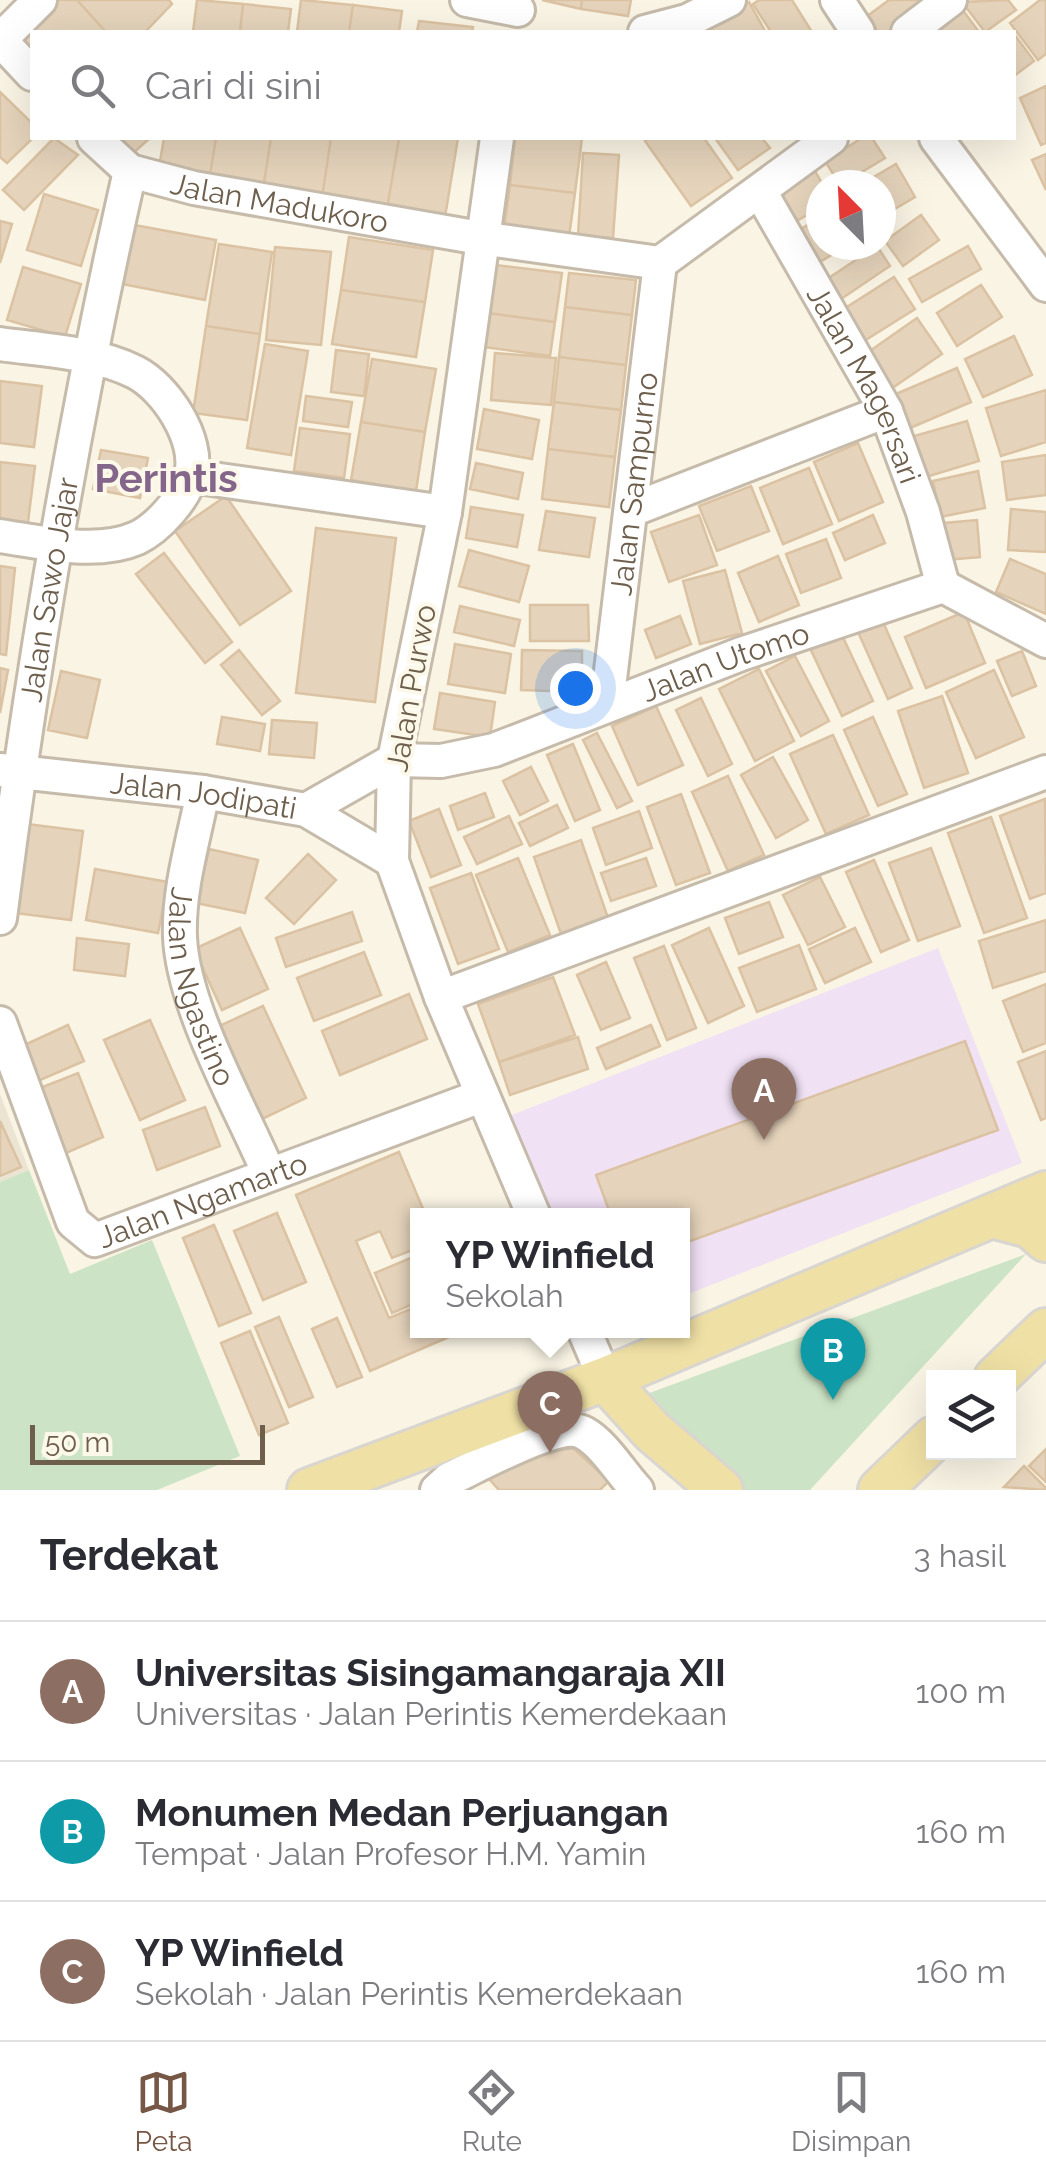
<!DOCTYPE html>
<html lang="id">
<meta charset="utf-8">
<style>
body{margin:0;font-family:Raleway,sans-serif;background:#f7f7f7;color:#2b2b33}
.controls{position:absolute;right:30px;bottom:30px;display:grid;overflow:hidden;border-radius:0px;box-shadow:0 10px 40px #0002}
.controls button{width:90px;height:90px;display:grid;place-items:center;padding:0;border:0;border-bottom:2px solid #e1e1e2;background:#fff;color:#2b2b33;font:50px sans-serif}
.compass{position:absolute;left:806px;top:170px;width:90px;height:90px;border-radius:50%;background:#fff;box-shadow:0 10px 40px #0002;rotate:336deg}
.scale{position:absolute;left:30px;bottom:25px;width:235px;box-sizing:border-box;padding-left:10px;border:5px solid #6e5f4d;border-top:0;font-size:28px;line-height:35px;white-space:nowrap;color:#6e5f4d;-webkit-text-stroke:8px #fcf8ea;paint-order:stroke}
.you{position:absolute;left:575px;top:688px;width:35px;height:35px;margin:-25px;border:8px solid #fff;border-radius:50%;background:#1a73e8;box-shadow:0 0 0 15px #1a73e833}
.badge{display:grid;place-items:center;width:65px;height:65px;border-radius:50%;background:#765645;color:#fff;font-size:32px;font-weight:700}
.pin{position:absolute;translate:-50% -82px;filter:drop-shadow(0 2px 5px #0008)}
.pin::after{content:'';position:absolute;top:52px;width:35px;height:30px;background:inherit;clip-path:polygon(0 0,100% 0,50% 100%)}
.popup{position:absolute;left:410px;top:1208px;width:280px;height:130px;box-sizing:border-box;display:grid;place-content:center;border-radius:0px;background:#fff;filter:drop-shadow(0 2px 8px #0005);font-size:32px;white-space:nowrap;color:#7c7c81}
.popup b{font-size:38px;color:#2b2b33}
.popup::after{content:'';position:absolute;left:50%;top:100%;margin-left:-20px;border:20px solid transparent;border-top-color:#fff}
.list{margin:0;padding:0;list-style:none}
h2{display:flex;justify-content:space-between;align-items:center;height:130px;margin:0;padding:0 40px;font-size:42px}
h2 small{font-size:32px;font-weight:400;color:#7c7c81}
.list li{display:grid;grid-template-columns:65px 1fr auto;gap:30px;align-items:center;box-sizing:border-box;height:140px;padding:0 40px;border-top:2px solid #e1e1e2}
.list b{display:block;font-size:38px;white-space:nowrap}
.list p{margin:0;font-size:32px;white-space:nowrap;color:#7c7c81}
.list em{font-size:32px;font-style:normal;color:#7c7c81}
.icon{flex:none;width:55px;height:55px;fill:none;stroke:currentColor;stroke-width:2;stroke-linecap:round;stroke-linejoin:round}
.map{position:relative;flex:none;width:1046px;height:1490px;overflow:hidden}
.search{position:absolute;background:#fff;box-shadow:0 10px 40px #0002;left:30px;right:30px;top:30px;height:110px;display:flex;align-items:center;gap:25px;box-sizing:border-box;padding:0 35px;border-radius:0px;color:#7c7c81;font-size:38px}
.sheet{height:550px;background:#fff}
nav{display:flex;justify-content:space-around;align-items:center;box-sizing:border-box;height:140px;border-top:2px solid #e1e1e2;background:#fff;font-size:28px;color:#7c7c81}
nav a{display:grid;justify-items:center;gap:5px}
nav .on{color:#765645}
.map>svg:first-child{display:block}
.residential{fill:#ece4d2}
.education{fill:#f1e1f5}
.green{fill:#cce4c5}
.building{fill:#e5d3bb;stroke:#dbc2a2;stroke-width:2.5}
.lines{fill:none;stroke-linecap:round;stroke-linejoin:round}
.minor-casing{stroke:#c6bbaa;stroke-width:38}
.major-casing{stroke:#d9d5d1;stroke-width:48}
.minor{stroke:#fff;stroke-width:32}
.major{stroke:#efe0a5;stroke-width:42}
.labels{text-anchor:middle;dominant-baseline:central;stroke-width:8;stroke-linejoin:round;paint-order:stroke}
.street-label{font-size:30px;fill:#6e5f4d;stroke:#fcf8ea}
.district-label{font-size:40px;font-weight:bold;fill:#84668a;stroke:#fcf8ea}
</style>
<div class="map">
<svg width="1046" height="1490" viewBox="0 0 1046 1490">
<rect width="100%" height="100%" fill="#f9f4e4"/>
<path class="residential" d="M0,1094L29,1170L0,1182Z"/>
<path class="education" d="M938,948L1022,1163L683,1296L682,1216L545,1215L507,1117Z"/>
<path class="green" d="M29,1170L70,1274L152,1240L240,1456L157,1490H0V1182Z
M1026,1254L810,1490H737L644,1395Z"/>
<path class="building" d="M50,0H77L106,32H32V52L14,32Z
M77,0H169L172,4L145,32H106Z
M197,0L243,4L240,32H193Z
M301,0L353,5L349,32H297Z
M542,0H582L581,9Z
M582,0H631L628,16L581,9Z
M759,0H792L812,32H771L753,4Z
M889,0H920L930,14L905,32H878L866,17Z
M1008,0L1016,10L985,32L962,2Z
M1040,0H1046V54L1038,60L1010,23Z
M749,2L765,31L700,32L699,30Z
M243,4L291,9L288,32H240Z
M353,5L402,11L399,32H349Z
M959,5L979,32H936L931,26Z
M419,21L473,27L472,32H417Z
M1014,34L1034,61L1014,76Z
M1046,86V143L1041,145L1020,98Z
M0,92L32,123L33,138L7,163L0,157Z
M54,138L78,155L24,210L3,190Z
M113,138H150L130,156Z
M164,138H216L209,181L158,173Z
M216,138H271L263,189L209,181Z
M271,138H331L322,198L263,189Z
M331,138H399L387,209L322,198Z
M399,138H458L445,217L387,209Z
M515,138H582L575,193L510,185Z
M649,138H704L732,178L691,206L645,141Z
M715,138H762L770,148L738,170Z
M862,138H872L885,158L840,185L825,161Z
M583,153L619,155L613,238L578,236Z
M1046,154V190L1032,160Z
M896,164L915,197L881,217V185H860Z
M815,171L823,185L821,207L793,223L776,193Z
M510,185L575,193L568,244L503,236Z
M44,194L98,210L81,266L27,250Z
M921,215L939,240L903,266L885,241Z
M821,217V245H848L815,265L796,232Z
M0,221L12,224L0,263Z
M129,224L216,240L205,300L117,283Z
M349,237L433,250L425,302L341,290Z
M219,244L272,252L260,334L206,326Z
M877,246L890,266L835,303L821,283Z
M968,246L981,269L922,302L909,279Z
M275,247L331,252L321,345L266,340Z
M495,265L562,273L555,322L488,313Z
M23,267L81,284L65,337L7,320Z
M569,273L636,280L632,315L565,307Z
M894,277L915,309L856,346L836,314Z
M981,285L1002,317L957,346L937,313Z
M341,290L425,302L416,357L332,344Z
M565,307L632,315L626,365L559,357Z
M488,313L555,322L550,356L484,347Z
M917,318L942,354L888,391L864,355Z
M206,326L260,334L247,420L193,413Z
M1014,336L1032,375L983,397L965,359Z
M265,344L308,351L291,455L247,448Z
M336,350L369,354L364,396L331,392Z
M495,353L556,358L551,405L491,400Z
M559,357L626,365L621,410L554,402Z
M372,359L436,369L425,432L361,422Z
M957,368L971,402L910,428L896,394Z
M0,381L42,386L34,447L0,443Z
M1046,390V442L1001,456L986,408Z
M306,396L352,402L348,427L303,421Z
M554,402L621,410L615,457L548,449Z
M484,409L539,420L532,459L477,449Z
M967,421L979,461L926,477L914,436Z
M361,422L425,432L416,491L351,480Z
M300,428L350,434L344,478L294,471Z
M858,443L883,502L839,521L814,462Z
M548,449L615,457L609,507L542,499Z
M101,450L148,458L140,498L93,489Z
M1046,455V495L1007,500L1002,462Z
M0,462L35,466L27,530L0,526Z
M476,463L523,473L518,499L470,489Z
M809,468L832,524L783,544L760,488Z
M978,471L985,508L940,517L933,481Z
M751,486L769,531L717,551L699,506Z
M226,496L291,591L240,625L175,531Z
M471,507L523,515L517,547L466,538Z
M1011,509L1046,512V552L1008,550Z
M546,511L595,518L589,557L539,550Z
M699,515L717,565L669,582L651,532Z
M873,515L885,543L845,560L833,533Z
M977,520L980,557L946,560L944,523Z
M316,528L396,538L375,702L296,693Z
M826,539L841,578L801,593L786,554Z
M469,550L529,566L519,602L459,586Z
M164,553L232,642L205,663L136,574Z
M778,556L799,605L759,622L738,573Z
M1010,559L1046,574V614L996,592Z
M0,566L15,568L6,655L0,654Z
M725,570L742,633L700,644L683,581Z
M530,605H588L589,641H530Z
M460,606L520,620L514,646L454,632Z
M964,612L985,663L926,688L905,637Z
M680,616L691,644L656,658L645,630Z
M883,622L912,688L888,699L858,632Z
M840,631L873,701L842,716L809,646Z
M455,644L511,654L505,693L448,684Z
M239,650L280,701L262,715L221,665Z
M522,650L582,651V692L521,690Z
M1022,651L1036,686L1012,696L997,661Z
M795,656L829,721L801,736L766,671Z
M0,668L8,670L0,713Z
M759,669L794,741L755,761L719,689Z
M994,670L1024,737L976,758L946,692Z
M61,671L100,680L87,738L48,730Z
M440,693L495,702L490,737L434,729Z
M942,696L968,773L924,788L898,711Z
M701,698L732,764L708,776L676,710Z
M656,706L683,765L638,785L612,726Z
M222,717L265,724L260,751L217,744Z
M873,717L907,794L878,806L844,730Z
M272,720L317,723L314,758L269,754Z
M597,733L632,801L617,808L583,740Z
M833,735L869,815L826,834L790,754Z
M573,744L600,810L575,821L547,755Z
M773,757L808,820L776,838L741,775Z
M531,767L548,801L520,815L503,781Z
M728,776L764,855L728,871L692,792Z
M485,793L494,817L458,830L450,806Z
M681,794L710,873L676,885L647,807Z
M1045,799L1046,893L1030,899L1000,816Z
M557,805L568,828L530,846L519,823Z
M439,809L461,865L431,877L409,821Z
M639,811L652,848L606,865L593,828Z
M509,816L522,844L477,864L464,837Z
M991,817L1027,918L984,933L948,833Z
M27,824L83,831L71,920L15,913Z
M581,840L608,918L561,934L534,857Z
M931,848L960,926L918,941L889,863Z
M209,849L258,860L245,913L196,903Z
M308,854L336,880L294,924L266,898Z
M518,858L550,935L508,952L476,875Z
M646,858L656,886L611,901L601,873Z
M874,860L909,940L881,952L846,872Z
M95,869L168,882L158,933L86,920Z
M471,873L499,949L458,964L430,888Z
M820,877L845,927L808,945L783,895Z
M769,902L783,937L739,954L725,918Z
M352,912L362,941L286,967L276,938Z
M1046,920V971L993,988L979,941Z
M240,928L268,989L222,1010L194,949Z
M709,928L744,1006L708,1023L672,945Z
M855,928L871,962L825,983L809,949Z
M77,938L129,944L125,976L74,970Z
M799,945L816,989L757,1012L739,968Z
M664,946L696,1028L667,1040L634,958Z
M364,952L381,995L314,1021L297,978Z
M606,962L630,1018L601,1030L577,975Z
M553,977L575,1035L499,1062L478,1004Z
M1046,984V1043L1023,1052L1003,1001Z
M409,994L427,1039L340,1075L322,1031Z
M263,1006L306,1098L260,1120L217,1027Z
M150,1020L185,1100L140,1120L104,1040Z
M68,1025L84,1061L33,1083L18,1048Z
M651,1025L660,1046L606,1069L597,1048Z
M578,1037L588,1069L510,1095L499,1062Z
M965,1041L998,1130L682,1244V1216H611L596,1175Z
M1046,1051V1118L1041,1120L1018,1062Z
M78,1073L103,1137L61,1155L35,1090Z
M205,1107L220,1146L157,1170L143,1130Z
M0,1121L21,1167L0,1176Z
M399,1152L426,1216H418V1248L392,1258L380,1231L356,1241L389,1318L418,1306V1330H465L370,1371L296,1195Z
M277,1213L306,1282L263,1300L234,1231Z
M214,1225L251,1313L219,1326L183,1238Z
M418,1255V1302L392,1313L375,1273Z
M279,1317L313,1397L289,1407L255,1327Z
M337,1318L362,1377L337,1387L312,1329Z
M250,1331L288,1423L259,1435L221,1343Z
M560,1436L609,1481L600,1490H499L481,1470Z
M1046,1449V1482L1029,1466Z
M1024,1466L1046,1488V1490L1004,1487Z"/>
<g class="lines">
<g class="minor-casing">
<g id="minor">
<path d="M467,0L518,10"/>
<path d="M837,0L858,32"/>
<path d="M645,32L687,21L729,0"/>
<path d="M908,32L950,0"/>
<path d="M0,40L40,0"/>
<path d="M0,40L32,74"/>
<path id="s1" d="M94,138L130,171L194,188L480,238L660,263L831,138"/>
<path d="M497,138L445,512L394,760L392,861L441,997L534,1216"/>
<path d="M936,138L1046,285"/>
<path id="s2" d="M761,193L886,411L923,512L943,586"/>
<path d="M0,344C44,350 95,352 135,372C165,387 200,439 191,475C185,498 158,528 137,538C96,556 42,542 0,536"/>
<path d="M191,476L445,512"/>
<path d="M634,509L886,411"/>
<path id="s3" d="M607,704L660,263"/>
<path id="s4" d="M0,770L203,792L306,810L392,861"/>
<path id="s5" d="M203,792C194,838 178,890 180,937C183,1008 241,1108 269,1174"/>
<path id="s6" d="M306,810L394,760L441,761L494,750L741,654L943,586L1046,641"/>
<path id="s7" d="M0,918C32,667 74,418 130,171"/>
<path d="M441,997L1046,772"/>
<path id="s8" d="M0,1023L73,1222L95,1240L481,1096"/>
<path d="M584,1330L605,1379"/>
<path d="M437,1490L448,1480C474,1468 561,1419 584,1433C604,1444 621,1473 637,1490"/>
</g>
</g>
<g class="major-casing">
<path id="major" d="M992,1216L1030,1226L1046,1240
M996,1378L1046,1330
M605,1379L652,1431L721,1490
M309,1490L605,1379L1046,1193
M880,1490L934,1438"/>
</g>
<use href="#minor" class="minor"/>
<use href="#major" class="major"/>
</g>
<g class="labels">
<g class="street-label">
<text stroke="none"><textPath href="#s1" startOffset="202">Jalan Madukoro</textPath></text>
<text stroke="none"><textPath href="#s2" startOffset="218">Jalan Magersari</textPath></text>
<text stroke="none"><textPath href="#s3" startOffset="222">Jalan Sampurno</textPath></text>
<text stroke="none"><textPath href="#s7" startOffset="332">Jalan Sawo Jajar</textPath></text>
<text stroke="none"><textPath href="#s6" startOffset="450">Jalan Utomo</textPath></text>
<text transform="translate(411 688) rotate(-80)">Jalan Purwo</text>
<text stroke="none"><textPath href="#s4" startOffset="205">Jalan Jodipati</textPath></text>
<text stroke="none"><textPath href="#s5" startOffset="200">Jalan Ngastino</textPath></text>
<text stroke="none"><textPath href="#s8" startOffset="355">Jalan Ngamarto</textPath></text>
</g>
<g class="district-label">
<text x="166" y="477">Perintis</text>
</g>
</g>
</svg>
<div class="controls">
<button><svg class="icon" aria-label="layers" viewBox="0 0 24 24"><path d="M12 4l9 5-9 5-9-5zM3 14l9 5 9-5"/></svg></button>
</div>
<svg class="compass" viewBox="-18 -18 36 36"><path d="M0-13l5 13h-10z" fill="#e53935"/><path d="M0 13l5-13h-10z" fill="#7c7c81"/></svg>
<div class="scale">50 m</div>
<div class="you"></div>
<div class="pin badge" style="left:764px;top:1140px;background:#8d6e63">A</div>
<div class="pin badge" style="left:833px;top:1400px;background:#0f9aa8">B</div>
<div class="pin badge" style="left:550px;top:1453px;background:#8d6e63">C</div>
<div class="popup"><b>YP Winfield</b>Sekolah</div>
<div class="search"><svg class="icon" aria-label="search" viewBox="0 0 24 24"><circle cx="10" cy="10" r="6"/><path d="M15 15l6 6"/></svg>Cari di sini</div>
</div>
<section class="sheet">
<h2>Terdekat<small>3 hasil</small></h2>
<ul class="list">
<li><span class="badge" style="background:#8d6e63">A</span><div><b>Universitas Sisingamangaraja XII</b><p>Universitas · Jalan Perintis Kemerdekaan</p></div><em>100 m</em></li>
<li><span class="badge" style="background:#0f9aa8">B</span><div><b>Monumen Medan Perjuangan</b><p>Tempat · Jalan Profesor H.M. Yamin</p></div><em>160 m</em></li>
<li><span class="badge" style="background:#8d6e63">C</span><div><b>YP Winfield</b><p>Sekolah · Jalan Perintis Kemerdekaan</p></div><em>160 m</em></li>
</ul>
</section>
<nav>
<a class="on"><svg class="icon" aria-label="map" viewBox="0 0 24 24"><path d="M3 6l6-2 6 2 6-2v14l-6 2-6-2-6 2zM9 4v14M15 6v14"/></svg>Peta</a>
<a><svg class="icon" aria-label="directions" viewBox="0 0 24 24"><path d="M12 3l9 9-9 9-9-9zM9 14v-3h6M13 9l2 2-2 2"/></svg>Rute</a>
<a><svg class="icon" aria-label="saved" viewBox="0 0 24 24"><path d="M7 4h10v16l-5-4-5 4z"/></svg>Disimpan</a>
</nav>
